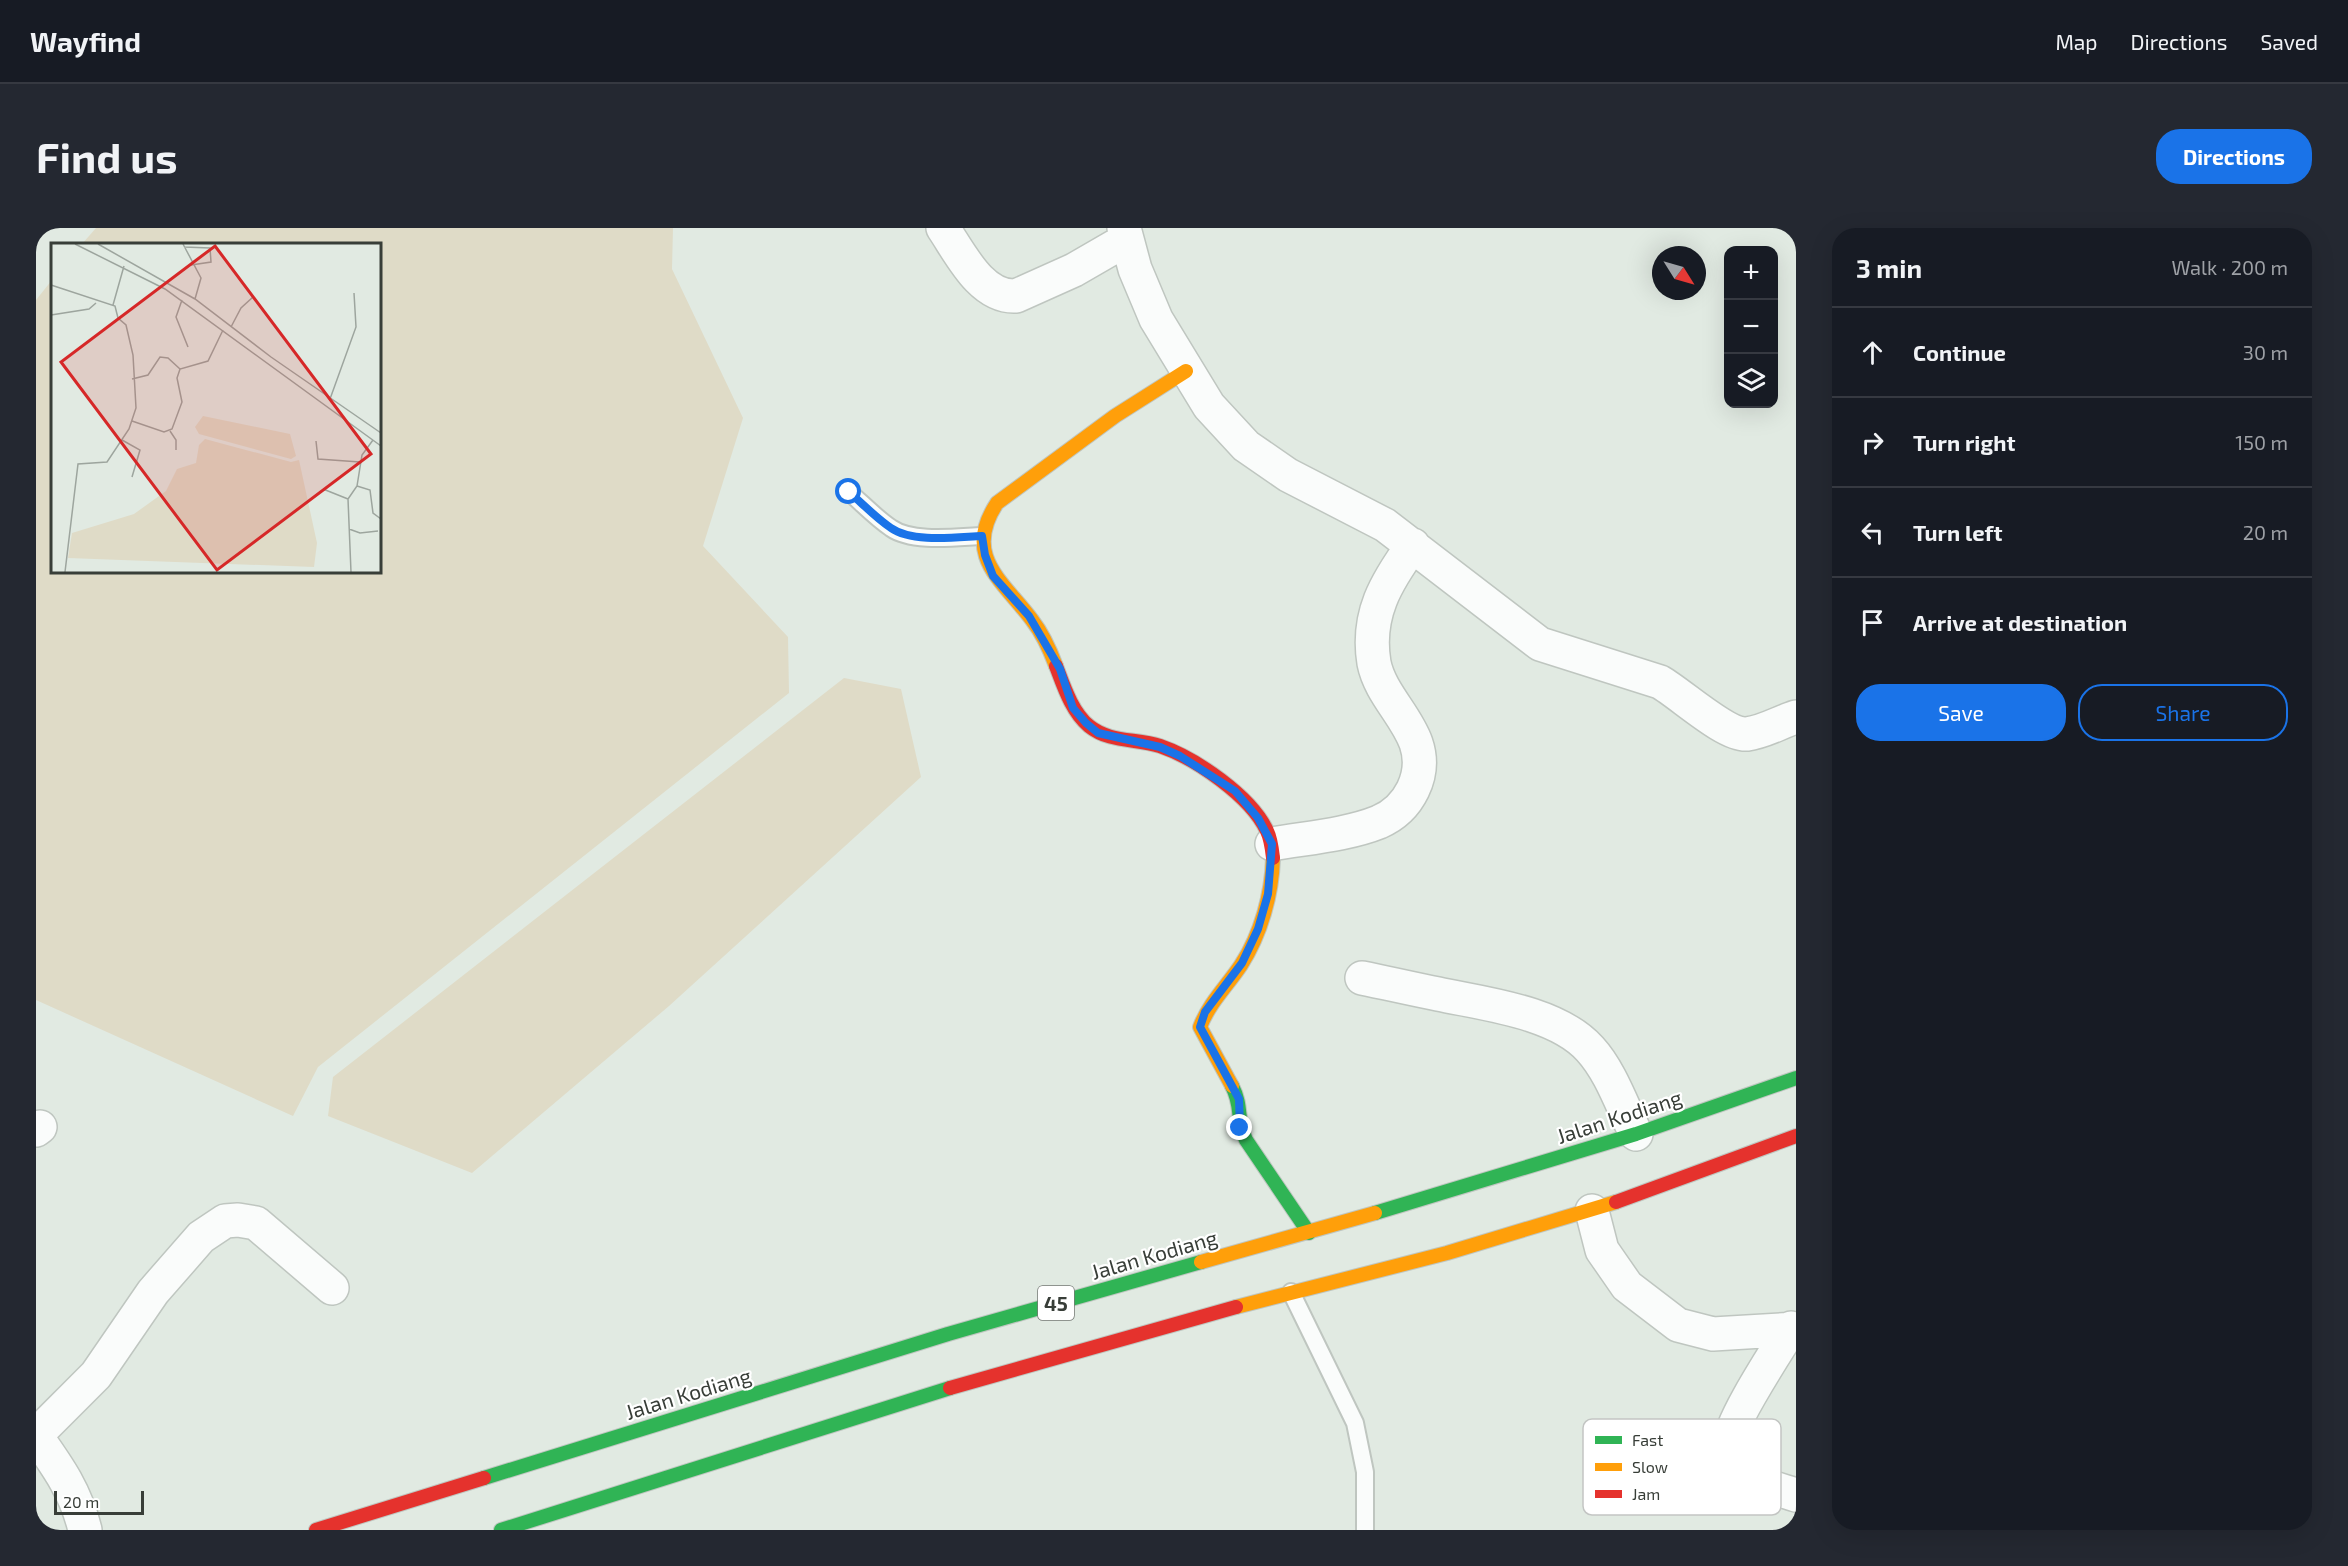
<!DOCTYPE html>
<meta charset="utf-8">
<style>
body{margin:0;font-family:"Exo 2",sans-serif;background:#242831;color:#f1f3f6}
.controls{position:absolute;right:18px;top:18px;display:grid;overflow:hidden;border-radius:12px;box-shadow:0 6px 24px #0002}
.controls button{width:54px;height:54px;display:grid;place-items:center;padding:0;border:0;border-bottom:2px solid #363941;background:#171b24;color:#f1f3f6;font:30px sans-serif}
.compass{position:absolute;left:1616px;top:18px;width:54px;height:54px;border-radius:50%;background:#171b24;box-shadow:0 6px 24px #0002;rotate:127deg}
.scale{position:absolute;left:18px;bottom:15px;width:90px;box-sizing:border-box;padding-left:6px;border:3px solid #383e38;border-top:0;font-size:16px;line-height:21px;white-space:nowrap;color:#383e38;-webkit-text-stroke:4px #fff;paint-order:stroke}
.stop{position:absolute;width:18px;height:18px;margin:-14px;border:4px solid #1a73e8;border-radius:50%;background:#fff}
.stop.end{background:#1a73e8;border-color:#fff;box-shadow:0 2px 6px #0008}
.list{margin:0;padding:0;list-style:none}
h2{display:flex;justify-content:space-between;align-items:center;height:78px;margin:0;padding:0 24px;font-size:26px}
h2 small{font-size:20px;font-weight:400;color:#9ea1a6}
.list li{display:grid;grid-template-columns:39px 1fr auto;gap:18px;align-items:center;box-sizing:border-box;height:90px;padding:0 24px;border-top:2px solid #363941}
.list b{display:block;font-size:22px;white-space:nowrap}
.list em{font-size:20px;font-style:normal;color:#9ea1a6}
.actions{display:flex;gap:12px;padding:18px 24px}
.actions a{flex:1;padding:14px 0;border:2px solid #1a73e8;border-radius:24px;text-align:center;font-size:21px;color:#1a73e8}
.actions .main{background:#1a73e8;color:#fff}
.icon{flex:none;width:33px;height:33px;fill:none;stroke:currentColor;stroke-width:2;stroke-linecap:round;stroke-linejoin:round}
.map{position:relative;flex:none;width:1760px;height:1302px;overflow:hidden;border-radius:24px}
header{display:flex;align-items:center;gap:36px;box-sizing:border-box;height:84px;padding:0 30px;background:#171b24;border-bottom:2px solid #363941}
header strong{font-size:28px}
nav{display:flex;gap:33px;margin-inline-start:auto;font-size:21px}
.intro{display:flex;align-items:center;justify-content:space-between;box-sizing:border-box;height:144px;padding:0 36px}
h1{margin:0;font-size:42px}
.button{padding:15px 27px;border-radius:24px;background:#1a73e8;color:#fff;font-size:21px;font-weight:700}
main{display:flex;gap:36px;padding:0 36px}
aside{flex:1;background:#171b24;border-radius:24px;box-shadow:0 6px 24px #0002}
.map>svg:first-child{display:block}
.green{fill:#dfdbc7}
.lines{fill:none;stroke-linecap:round;stroke-linejoin:round}
.lane-casing{stroke:#bfc6c0;stroke-width:20}
.street-casing{stroke:#bfc6c0;stroke-width:36}
.fast-casing{stroke:#bfc6c0;stroke-width:16}
.slow-casing{stroke:#bfc6c0;stroke-width:16}
.jam-casing{stroke:#bfc6c0;stroke-width:16}
.lane{stroke:#fafcfb;stroke-width:16}
.street{stroke:#fafcfb;stroke-width:33}
.fast{stroke:#30b455;stroke-width:14}
.slow{stroke:#ff9f0a;stroke-width:14}
.jam{stroke:#e5322d;stroke-width:14}
.route{stroke:#1a73e8;stroke-width:8}
.labels{text-anchor:middle;dominant-baseline:central;stroke-width:4.5;stroke-linejoin:round;paint-order:stroke}
.shield{fill:#fff;stroke:#747874;stroke-width:1.5}
.shield-label{font-size:20px;font-weight:bold;fill:#383e38}
.street-label{font-size:21px;fill:#383e38;stroke:#fff}
.inset-road{fill:none;stroke:#9da59e;stroke-width:1.5}
.view{fill:#d62828;fill-opacity:0.15;stroke:#d62828;stroke-width:3}
.inset-edge{fill:none;stroke:#383e38;stroke-width:3}
.key{fill:#fff;stroke:#c3c5c3;stroke-width:1.5}
.key-label{font-size:16px;fill:#383e38}
</style>
<header>
<strong>Wayfind</strong>
<nav><a>Map</a><a>Directions</a><a>Saved</a></nav>
</header>
<div class="intro"><h1>Find us</h1><a class="button">Directions</a></div>
<main>
<div class="map">
<svg width="1760" height="1302" viewBox="0 0 1760 1302">
<rect width="100%" height="100%" fill="#e1eae2"/>
<path class="green" d="M60,0H637L636,41L707,190L667,318L752,409L753,465L282,839L257,888L0,772V72L16,52V344H344V16H46Z
M808,450L865,461L885,549L633,778L436,945L292,888L297,849Z"/>
<g class="lines">
<g class="lane-casing">
<path id="lane" d="M813,264C827,276 840,290 855,300C876,315 921,309 946,308
M1255,1064L1319,1195L1329,1244V1302"/>
</g>
<g class="street-casing">
<path id="street" d="M907,0C924,25 945,70 980,68L1038,42L1090,12
M1088,0L1099,41L1120,91L1173,178L1210,218L1252,247L1349,297L1504,416L1624,454C1645,466 1690,508 1711,506C1728,504 1744,494 1760,489
M1236,616C1269,610 1311,607 1343,594C1373,581 1391,547 1380,515C1370,487 1344,465 1338,435C1330,387 1350,354 1377,317
M1326,750C1351,755 1376,761 1402,766C1449,776 1521,784 1554,821C1575,844 1586,878 1600,906
M0,902L4,899
M1556,983L1566,1022L1591,1058L1642,1097L1677,1106L1760,1101
M1755,1100C1742,1121 1691,1198 1693,1218C1693,1223 1697,1232 1699,1236C1712,1255 1739,1260 1760,1267
M0,1207L60,1147L117,1064L165,1009L189,993L202,992L220,995L296,1060
M0,1208C22,1239 40,1264 49,1302"/>
</g>
<g class="fast-casing">
<path id="fast" d="M1196,858C1207,879 1200,892 1210,912L1273,1005
M1339,985L1600,906L1760,850
M448,1250L912,1106L1165,1034
M465,1302L914,1160"/>
</g>
<g class="slow-casing">
<path id="slow" d="M1020,438C1014,422 1007,406 996,392C967,353 926,328 961,275L1079,188L1150,143
M1196,858L1164,799C1173,775 1191,758 1205,737C1225,706 1236,666 1237,630
M1165,1034L1339,985
M1200,1079L1411,1025L1580,974"/>
</g>
<g class="jam-casing">
<path id="jam" d="M1020,438C1028,459 1036,484 1053,498C1074,515 1100,510 1124,518C1159,530 1215,568 1231,603C1235,611 1236,621 1237,630
M1580,974L1760,908
M914,1160L1200,1079
M280,1302L448,1250"/>
</g>
<use href="#lane" class="lane"/>
<use href="#street" class="street"/>
<use href="#fast" class="fast"/>
<use href="#slow" class="slow"/>
<use href="#jam" class="jam"/>
</g>
<g class="lines">
<path class="route" d="M813,264C827,276 840,290 855,300C876,315 921,309 946,308L949,327L957,348L993,388L1024,441L1037,480L1050,495L1062,505L1124,519L1144,528L1199,563L1222,590L1236,616L1232,666L1222,701L1206,735L1169,784L1164,799L1203,871L1204,900"/>
</g>
<g class="labels">
<rect class="shield" x="1002" y="1058" width="36" height="34" rx="4.5"/>
<g class="shield-label">
<text x="1020" y="1075">45</text>
</g>
<g class="street-label">
<text transform="translate(1583 888) rotate(-18)">Jalan Kodiang</text>
<text transform="translate(1118 1026) rotate(-16)">Jalan Kodiang</text>
<text transform="translate(652 1165) rotate(-17)">Jalan Kodiang</text>
</g>
</g>
<g transform="translate(15 15)">
<rect width="330" height="330" fill="#e1eae2"/>
<path d="M152,173L239,191L245,213L240,216L148,191L144,184ZM154,196L240,219L248,217L266,300L263,324L17,315L21,290L83,271L115,248L126,226L145,220L148,202Z" fill="#dfdbc7"/>
<path class="inset-road" d="M24,1L114,46L330,203M47,1L144,56L220,114L330,190M132,1L150,35L144,56M133,4L159,5L160,19L140,22M0,42L64,63L67,75L75,82L82,112L85,165L78,186L56,219L27,221L14,329M131,57L125,74L137,104M62,62L73,23M0,72L38,66L45,60M180,84L190,65L202,54M81,136L97,132L109,114L117,115L129,126M279,156L305,84L303,50M81,178L113,189L121,186L131,159L126,135L129,126L157,118L172,87M119,188L125,197V207M71,197L89,207L81,234M265,198L267,216L309,219M306,243L319,247L322,270L330,276M272,246L297,256M298,286L309,290L327,288M300,329L297,256L306,243L311,212L322,197"/>
<path class="view" d="M164,3L320,211L166,327L10,119Z"/>
<rect width="330" height="330" class="inset-edge"/>
</g>
<rect x="1547" y="1191" width="198" height="96" rx="9" class="key"/>
<rect x="1559" y="1208" width="27" height="8" fill="#30b455"/>
<rect x="1559" y="1235" width="27" height="8" fill="#ff9f0a"/>
<rect x="1559" y="1262" width="27" height="8" fill="#e5322d"/>
<g class="key-label">
<text x="1596" y="1218">Fast</text>
<text x="1596" y="1245">Slow</text>
<text x="1596" y="1272">Jam</text>
</g>
</svg>
<div class="controls">
<button>+</button>
<button>−</button>
<button><svg class="icon" aria-label="layers" viewBox="0 0 24 24"><path d="M12 4l9 5-9 5-9-5zM3 14l9 5 9-5"/></svg></button>
</div>
<svg class="compass" viewBox="-18 -18 36 36"><path d="M0-13l5 13h-10z" fill="#e53935"/><path d="M0 13l5-13h-10z" fill="#9ea1a6"/></svg>
<div class="scale">20 m</div>
<div class="stop" style="left:813px;top:264px"></div>
<div class="stop end" style="left:1204px;top:900px"></div>
</div>
<aside>
<h2>3 min<small>Walk · 200 m</small></h2>
<ul class="list">
<li><svg class="icon" aria-label="ahead" viewBox="0 0 24 24"><path d="M12 20V5M6 11l6-6 6 6"/></svg><div><b>Continue</b></div><em>30 m</em></li>
<li><svg class="icon" aria-label="right" viewBox="0 0 24 24"><path d="M7 20v-9h11M14 6l5 5-5 5"/></svg><div><b>Turn right</b></div><em>150 m</em></li>
<li><svg class="icon" aria-label="left" viewBox="0 0 24 24"><path d="M17 20v-9H6M10 6l-5 5 5 5"/></svg><div><b>Turn left</b></div><em>20 m</em></li>
<li><svg class="icon" aria-label="arrive" viewBox="0 0 24 24"><path d="M6 21V4h12l-3 4 3 4H6"/></svg><div><b>Arrive at destination</b></div></li>
</ul>
<div class="actions"><a class="main">Save</a><a>Share</a></div>
</aside>
</main>
